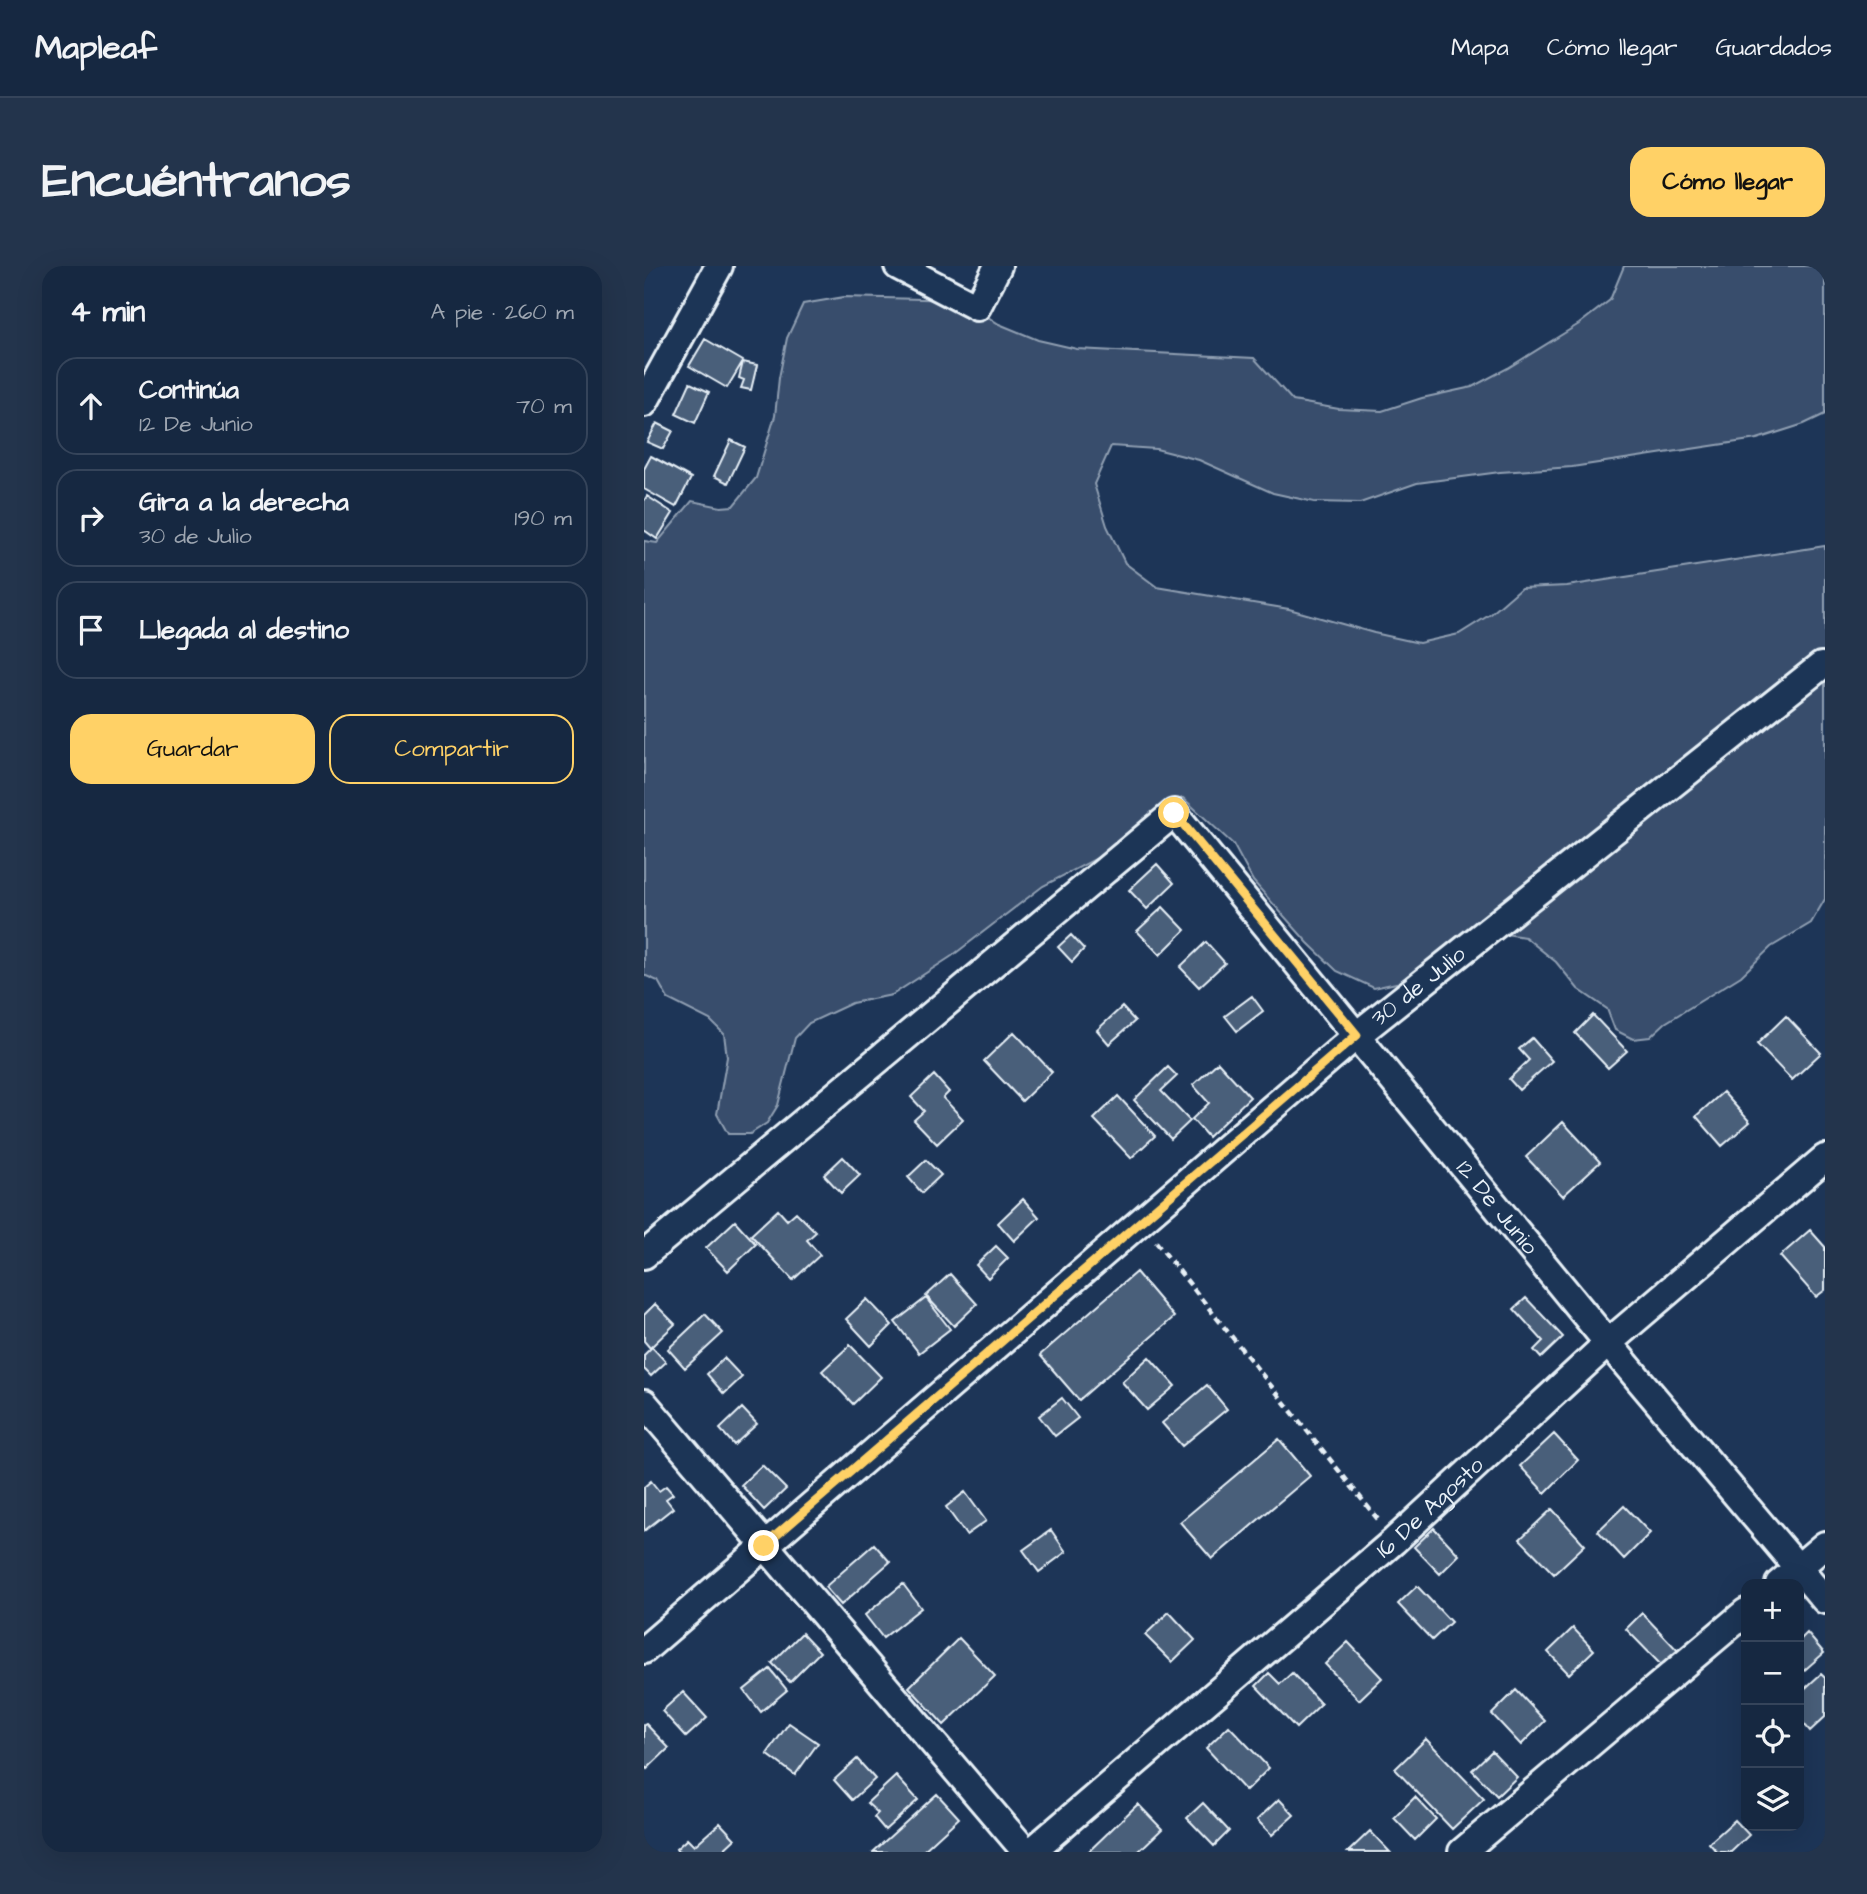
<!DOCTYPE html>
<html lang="es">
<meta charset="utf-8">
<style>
body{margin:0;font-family:"Architects Daughter",sans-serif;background:#23344c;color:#f1f3f6}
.controls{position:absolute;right:21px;bottom:21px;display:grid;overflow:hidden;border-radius:14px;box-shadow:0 7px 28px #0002}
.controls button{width:63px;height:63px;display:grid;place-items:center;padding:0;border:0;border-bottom:2px solid #35445a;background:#162841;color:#f1f3f6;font:35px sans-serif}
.stop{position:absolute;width:21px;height:21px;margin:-16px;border:5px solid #ffd166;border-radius:50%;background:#fff}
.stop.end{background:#ffd166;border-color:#fff;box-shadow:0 2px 7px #0008}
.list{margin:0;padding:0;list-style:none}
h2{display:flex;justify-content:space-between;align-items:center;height:91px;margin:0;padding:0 28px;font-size:30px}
h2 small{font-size:23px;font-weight:400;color:#9ea6b1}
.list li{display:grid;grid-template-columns:46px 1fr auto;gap:21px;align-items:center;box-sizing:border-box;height:98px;margin:0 14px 14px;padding:0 14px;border:2px solid #35445a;border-radius:21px}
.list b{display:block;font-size:26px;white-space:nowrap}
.list p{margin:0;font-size:23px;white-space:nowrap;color:#9ea6b1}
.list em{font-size:23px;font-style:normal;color:#9ea6b1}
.actions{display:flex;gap:14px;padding:21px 28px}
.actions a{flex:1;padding:16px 0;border:2px solid #ffd166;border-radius:21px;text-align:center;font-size:24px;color:#ffd166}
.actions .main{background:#ffd166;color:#111}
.icon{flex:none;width:38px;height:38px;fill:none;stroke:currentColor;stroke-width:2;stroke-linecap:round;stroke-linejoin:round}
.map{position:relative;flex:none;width:1181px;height:1586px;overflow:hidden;border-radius:21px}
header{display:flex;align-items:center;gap:42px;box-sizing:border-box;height:98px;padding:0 35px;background:#162841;border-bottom:2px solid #35445a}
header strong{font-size:33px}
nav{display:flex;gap:38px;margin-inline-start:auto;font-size:24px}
.intro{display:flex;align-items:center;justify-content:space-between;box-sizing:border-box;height:168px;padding:0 42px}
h1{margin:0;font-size:49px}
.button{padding:18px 32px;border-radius:21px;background:#ffd166;color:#111;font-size:24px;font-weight:700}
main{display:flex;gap:42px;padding:0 42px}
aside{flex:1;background:#162841;border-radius:21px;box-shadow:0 7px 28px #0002}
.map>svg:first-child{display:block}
.green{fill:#374d6c;stroke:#909fb2;stroke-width:2}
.building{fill:#495e7a;stroke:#e8f1f8;stroke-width:2}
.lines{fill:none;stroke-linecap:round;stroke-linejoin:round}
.street-casing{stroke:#e8f1f8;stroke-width:32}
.path{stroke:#e8f1f8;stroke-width:4.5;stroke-dasharray:7 5;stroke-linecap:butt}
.street{stroke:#1d3557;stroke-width:26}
.route{stroke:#ffd166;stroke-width:9}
.labels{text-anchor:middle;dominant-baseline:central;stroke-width:7;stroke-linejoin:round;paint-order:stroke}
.street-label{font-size:23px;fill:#e8f1f8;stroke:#1d3557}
</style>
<header>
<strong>Mapleaf</strong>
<nav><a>Mapa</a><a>Cómo llegar</a><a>Guardados</a></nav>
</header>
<div class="intro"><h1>Encuéntranos</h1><a class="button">Cómo llegar</a></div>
<main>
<aside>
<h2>4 min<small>A pie · 260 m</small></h2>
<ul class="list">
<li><svg class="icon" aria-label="ahead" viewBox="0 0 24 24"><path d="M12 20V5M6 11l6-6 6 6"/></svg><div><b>Continúa</b><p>12 De Junio</p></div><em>70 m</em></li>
<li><svg class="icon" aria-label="right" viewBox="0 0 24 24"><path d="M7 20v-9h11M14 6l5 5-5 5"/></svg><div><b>Gira a la derecha</b><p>30 de Julio</p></div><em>190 m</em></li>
<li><svg class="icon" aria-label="arrive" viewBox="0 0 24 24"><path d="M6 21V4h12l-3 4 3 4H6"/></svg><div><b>Llegada al destino</b></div></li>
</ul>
<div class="actions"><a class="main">Guardar</a><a>Compartir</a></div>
</aside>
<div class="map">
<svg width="1181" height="1586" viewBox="0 0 1181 1586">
<rect width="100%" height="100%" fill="#1d3557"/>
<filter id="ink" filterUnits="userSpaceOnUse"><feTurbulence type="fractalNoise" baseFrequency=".0143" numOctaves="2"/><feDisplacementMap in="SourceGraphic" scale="14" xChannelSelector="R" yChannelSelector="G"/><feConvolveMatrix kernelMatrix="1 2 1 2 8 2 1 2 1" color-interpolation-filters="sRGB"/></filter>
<g filter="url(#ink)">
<path class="green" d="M980,0H1181V148L1160,158L1113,173L928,201L856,206L773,217L716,237L670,236L629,227L555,194L512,183L467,180L450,218L463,260L481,297L513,321L645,343L730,367L775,377L815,368L847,348L877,322L923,320L1181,280V633L1167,657L1127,681L1097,710L1021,757L1006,771L989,773L971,764L963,743L934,723L912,696L881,671L841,665L770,713L730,722L693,705L664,677L609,615L589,578L539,532L519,539L461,588L399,620L308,690L248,729L208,737L165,757L151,772L134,839L123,857L106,868H84L73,848L83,791L80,768L66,754L24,733L14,715L0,709V275L13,277L48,235L77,241L89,240L112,212L131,150L135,112L143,72L159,38L200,31L317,34L355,58L394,74L433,83L610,92L649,135L695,143L738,145L778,132L828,121L864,102L935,58L966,34Z"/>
<path class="building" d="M61,73L99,95L83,122L45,100Z
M99,96L113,99L107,124L97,122L100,114L95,112Z
M46,117L65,126L51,157L32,148Z
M13,157L29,165L19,183L3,176Z
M87,174L101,181L84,217L70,210Z
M7,190L47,212L32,241L0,223V203Z
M3,230L29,247L13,273L0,264V235Z
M513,598L530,617L503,643L485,624Z
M519,641L541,664L516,689L493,665Z
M427,669L440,683L428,696L414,681Z
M562,676L581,697L555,721L536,701Z
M608,730L619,745L593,765L581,750Z
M478,741L491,755L465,778L453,764Z
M949,749L983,785L964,802L931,767Z
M1142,750L1177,787L1148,814L1113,778Z
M370,766L408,806L378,835L340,795Z
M888,772L908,795L875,824L865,813L885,794L875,783Z
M574,796L606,831L564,871L548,853L565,837L549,819Z
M524,801L533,810L517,825L546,855L527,873L490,834Z
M290,809L305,826L299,832L319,853L293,878L270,854L280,845L267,831Z
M1079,826L1106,856L1078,880L1052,850Z
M474,830L511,870L487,892L450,853Z
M919,856L956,896L919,930L882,891Z
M199,891L216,909L197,927L180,909Z
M282,894L297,909L278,927L264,911Z
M379,933L395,951L370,975L354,957Z
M134,944L143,954L152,946L172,966L163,974L176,989L149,1014L107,969Z
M91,955L112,978L84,1005L62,982Z
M1166,964L1181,981V1024L1172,1031L1136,990Z
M352,980L364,992L344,1012L332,999Z
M492,1006L530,1051L435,1134L396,1089Z
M306,1008L333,1038L310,1060L282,1030Z
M282,1032L306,1063L275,1087L251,1056Z
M882,1032L919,1071L897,1092L890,1084L899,1075L870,1043Z
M223,1033L248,1059L227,1080L202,1053Z
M11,1038L31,1058L6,1082L0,1075V1049Z
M61,1048L79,1067L41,1102L24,1083Z
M206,1079L237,1111L209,1138L178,1105Z
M8,1081L22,1096L7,1110L0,1103V1089Z
M505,1091L531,1120L503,1144L478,1116Z
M80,1092L98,1111L80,1128L63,1108Z
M563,1119L583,1143L538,1180L518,1157Z
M418,1132L434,1152L411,1170L395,1150Z
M98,1142L113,1158L90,1179L76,1163Z
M910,1168L934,1194L901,1227L876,1200Z
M635,1173L666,1210L568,1293L536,1256Z
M118,1199L142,1223L120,1244L97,1219Z
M7,1215L15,1225L22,1220L29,1228L22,1233L29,1242L0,1265V1221Z
M321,1226L342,1255L322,1269L302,1241Z
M980,1240L1006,1267L980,1293L954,1265Z
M908,1243L941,1279L910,1308L876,1273Z
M790,1262L815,1289L796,1308L770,1281Z
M407,1264L422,1286L395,1306L379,1284Z
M230,1278L246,1296L197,1339L181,1321Z
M259,1318L277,1342L239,1372L221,1349Z
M773,1320L807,1356L788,1374L754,1338Z
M525,1346L551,1374L528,1396L501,1369Z
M998,1347L1037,1388L1021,1403L982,1363Z
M929,1362L950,1384L925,1408L904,1386Z
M158,1367L176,1386L146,1416L128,1397Z
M1163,1367L1180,1387L1155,1409V1375Z
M315,1372L351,1410L300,1459L265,1421Z
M704,1376L738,1412L715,1434L681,1398Z
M126,1403L143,1424L117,1446L100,1424Z
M625,1407L636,1418L648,1407L677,1438L652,1462L612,1420Z
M1177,1408L1181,1412V1451L1166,1465L1155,1452V1428Z
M872,1424L901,1455L877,1479L848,1448Z
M39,1426L63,1452L42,1471L18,1445Z
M145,1457L174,1477L151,1509L123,1488Z
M2,1458L25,1482L3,1503L0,1500V1459Z
M585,1460L625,1502L602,1525L562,1482Z
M782,1473L840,1533L808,1563L751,1503Z
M848,1485L873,1511L853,1530L828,1504Z
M213,1493L231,1513L208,1534L190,1514Z
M252,1510L274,1534L241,1564L230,1551L234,1547L223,1537Z
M293,1528L315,1552L278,1586H229Z
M771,1531L792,1553L771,1574L750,1552Z
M635,1533L650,1549L628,1569L613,1554Z
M559,1537L585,1565L570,1580L543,1552Z
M494,1538L518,1563L494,1586H444Z
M1091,1554L1105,1569L1087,1586H1073L1065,1577Z
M76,1557L91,1573L77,1586H34L32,1583L43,1573L50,1580Z
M726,1565L746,1586H704Z"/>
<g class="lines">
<g class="street-casing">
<g id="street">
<path d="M254,0L333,41L354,0"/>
<path d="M0,137L75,0"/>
<path id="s1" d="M0,989L530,547L964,1077L1181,1334"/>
<path d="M0,1137L382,1586"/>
<path d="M1135,1318L1181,1279"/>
<path id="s2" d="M0,1384L713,769L1177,400"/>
<path id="s3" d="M387,1586L750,1275L964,1077L1181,892"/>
<path d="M818,1586L1102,1346"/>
</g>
</g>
<path class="path" d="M512,976L736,1256"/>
<use href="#street" class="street"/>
</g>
</g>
<g class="lines" filter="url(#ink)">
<path class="route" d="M120,1280L713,769L530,547"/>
</g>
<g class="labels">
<g class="street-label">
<text stroke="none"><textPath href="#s2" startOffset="1020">30 de Julio</textPath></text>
<text stroke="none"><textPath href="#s1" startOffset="1200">12 De Junio</textPath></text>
<text stroke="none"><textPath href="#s3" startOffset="527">16 De Agosto</textPath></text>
</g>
</g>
</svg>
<div class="controls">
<button>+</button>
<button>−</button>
<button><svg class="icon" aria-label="locate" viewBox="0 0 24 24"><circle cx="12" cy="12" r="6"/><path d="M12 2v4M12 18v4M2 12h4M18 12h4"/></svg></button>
<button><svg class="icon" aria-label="layers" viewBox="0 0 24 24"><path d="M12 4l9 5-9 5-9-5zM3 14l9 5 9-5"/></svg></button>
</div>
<div class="stop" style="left:530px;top:547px"></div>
<div class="stop end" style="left:120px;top:1280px"></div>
</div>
</main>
